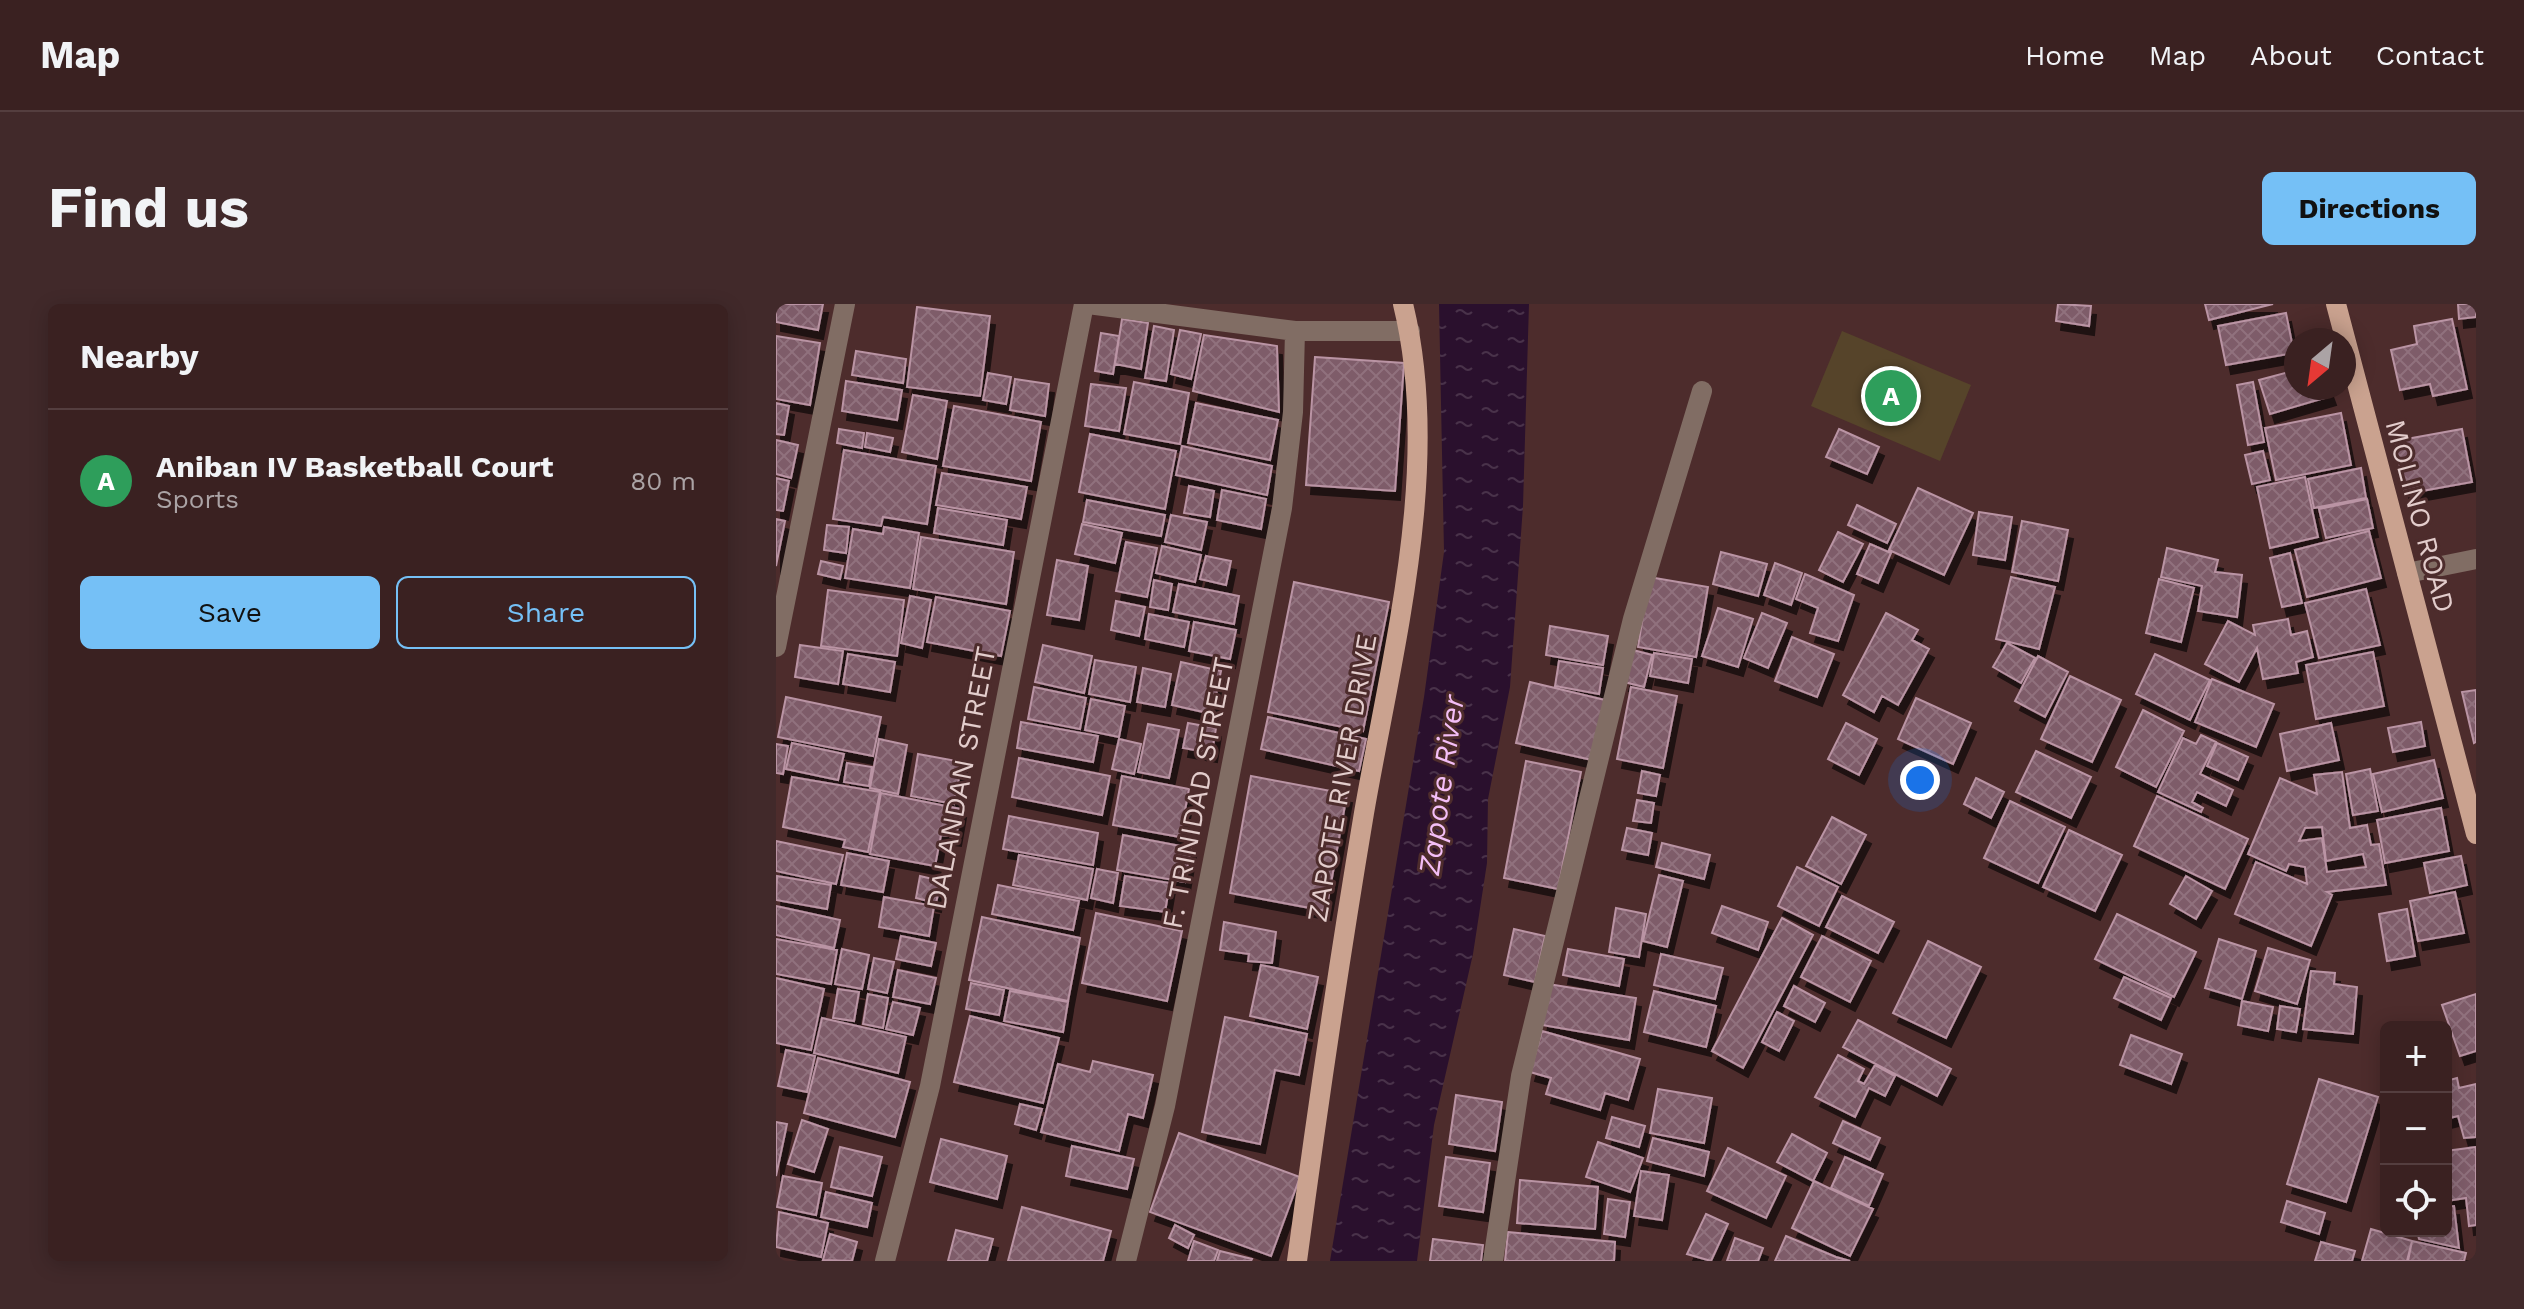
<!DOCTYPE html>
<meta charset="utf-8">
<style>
body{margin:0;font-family:"Work Sans",sans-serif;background:#41292a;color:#f1f3f6}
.controls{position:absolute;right:24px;bottom:24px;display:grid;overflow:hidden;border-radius:12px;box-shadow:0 4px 20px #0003}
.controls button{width:72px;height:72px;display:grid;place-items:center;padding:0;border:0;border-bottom:2px solid #543e3f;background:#3a2121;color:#f1f3f6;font:40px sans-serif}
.compass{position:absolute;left:1508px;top:24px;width:72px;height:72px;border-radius:50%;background:#3a2121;box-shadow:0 4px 20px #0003;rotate:209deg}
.you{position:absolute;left:1144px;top:476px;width:28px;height:28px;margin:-20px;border:6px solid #fff;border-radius:50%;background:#1a73e8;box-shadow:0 0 0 12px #1a73e833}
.badge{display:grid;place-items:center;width:52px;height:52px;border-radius:50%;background:#75c0f6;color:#fff;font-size:26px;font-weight:700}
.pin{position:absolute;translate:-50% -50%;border:4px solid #fff;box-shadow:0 2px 8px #0006}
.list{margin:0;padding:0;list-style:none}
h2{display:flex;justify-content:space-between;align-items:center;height:104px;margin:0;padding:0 32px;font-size:34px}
h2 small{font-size:26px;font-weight:400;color:#aba3a5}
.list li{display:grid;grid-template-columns:52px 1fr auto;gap:24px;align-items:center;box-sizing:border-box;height:144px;padding:0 32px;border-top:2px solid #543e3f}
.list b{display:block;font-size:30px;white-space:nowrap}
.list p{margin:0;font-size:26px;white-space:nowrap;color:#aba3a5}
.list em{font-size:26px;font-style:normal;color:#aba3a5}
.actions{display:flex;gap:16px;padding:24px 32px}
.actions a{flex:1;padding:18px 0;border:2px solid #75c0f6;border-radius:12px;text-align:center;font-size:28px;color:#75c0f6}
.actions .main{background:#75c0f6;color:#111}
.icon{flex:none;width:44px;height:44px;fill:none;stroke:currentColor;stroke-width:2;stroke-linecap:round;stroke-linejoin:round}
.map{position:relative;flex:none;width:1700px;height:957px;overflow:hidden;border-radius:12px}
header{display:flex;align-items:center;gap:48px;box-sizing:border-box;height:112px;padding:0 40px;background:#3a2121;border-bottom:2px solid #543e3f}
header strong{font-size:38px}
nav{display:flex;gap:44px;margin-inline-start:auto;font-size:28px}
.intro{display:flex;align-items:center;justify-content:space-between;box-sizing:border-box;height:192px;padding:0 48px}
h1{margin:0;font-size:56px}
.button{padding:20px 36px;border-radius:12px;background:#75c0f6;color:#111;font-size:28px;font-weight:700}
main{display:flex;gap:48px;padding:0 48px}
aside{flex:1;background:#3a2121;border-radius:12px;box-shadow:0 4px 20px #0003}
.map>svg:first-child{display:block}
.green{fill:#56442a}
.water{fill:url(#water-ripples)}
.building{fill:url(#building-cross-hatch);stroke:#ba94a4;stroke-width:2;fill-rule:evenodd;filter:url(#shadow)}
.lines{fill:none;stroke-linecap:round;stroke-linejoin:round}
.minor{stroke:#816d64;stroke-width:20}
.major{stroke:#caa28f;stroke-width:20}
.labels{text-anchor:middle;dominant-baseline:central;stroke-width:6;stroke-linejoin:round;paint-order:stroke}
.street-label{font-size:28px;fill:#e3cdcc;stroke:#4d2c2c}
.water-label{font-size:30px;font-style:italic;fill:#f3bef6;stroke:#4d2c2c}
</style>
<header>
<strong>Map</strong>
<nav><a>Home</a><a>Map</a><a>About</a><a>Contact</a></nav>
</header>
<div class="intro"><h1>Find us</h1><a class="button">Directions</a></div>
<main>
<aside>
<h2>Nearby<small></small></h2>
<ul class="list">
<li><span class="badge" style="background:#2e9e5b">A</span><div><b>Aniban IV Basketball Court</b><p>Sports</p></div><em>80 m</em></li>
</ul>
<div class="actions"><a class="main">Save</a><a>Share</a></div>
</aside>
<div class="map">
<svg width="1700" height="957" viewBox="0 0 1700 957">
<defs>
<pattern id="water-ripples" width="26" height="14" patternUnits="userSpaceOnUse" patternTransform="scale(2)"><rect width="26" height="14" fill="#2a102d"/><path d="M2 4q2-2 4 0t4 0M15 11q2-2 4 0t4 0" fill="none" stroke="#49324a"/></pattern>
<pattern id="building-cross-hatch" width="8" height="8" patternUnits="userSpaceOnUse" patternTransform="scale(2)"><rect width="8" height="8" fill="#7e5b69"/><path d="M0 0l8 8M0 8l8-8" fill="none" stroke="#90717d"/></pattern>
<filter id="shadow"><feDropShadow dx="5" dy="9" stdDeviation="0" flood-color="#0009"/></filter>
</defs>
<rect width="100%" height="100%" fill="#4d2c2c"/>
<path class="green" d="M1066,27L1195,81L1164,157L1035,102Z"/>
<path class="water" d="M663,0H753L747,202L734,383L712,495L711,559L697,650L658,821L641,957H554L648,393L668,248Z"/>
<path class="building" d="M0,0H47L42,26L0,18Z
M1282,0L1315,2L1313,22L1280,17Z
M1429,0H1497L1433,16Z
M1682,0H1700V13L1683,15Z
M141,3L214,12L204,92L131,83Z
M1510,9L1518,49L1450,61L1442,22Z
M346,15L372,19L365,65L339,60Z
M1676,15L1691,85L1657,92L1654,80L1624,86L1615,46L1641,40L1638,22Z
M378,22L398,26L390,77L369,74Z
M404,26L425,30L415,75L395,70Z
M325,29L343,32L337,70L319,67Z
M428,31L501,42L503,108L417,87Z
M0,32L44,39L34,101L0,95Z
M80,47L130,55L127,79L76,71Z
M539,53L628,59L619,187L530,181Z
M1520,66V84H1552L1555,92L1494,110L1483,76Z
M212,69L235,73L230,100L207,96Z
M239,75L273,80L269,112L234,106Z
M70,77L126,86L121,116L66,107Z
M358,78L413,89L404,140L348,130Z
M1477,78L1488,138L1472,141L1461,81Z
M315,80L350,84L343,127L309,122Z
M137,91L171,97L161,155L126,148Z
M0,99L13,102L8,131L0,130Z
M420,99L502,116L494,156L412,139Z
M178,102L265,118L255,177L167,162Z
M1565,109L1575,161L1500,176L1489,124Z
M63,125L88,129L86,144L61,139Z
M1063,125L1103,143L1091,170L1050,153Z
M1686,125L1696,178L1629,190L1619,137Z
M91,129L117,134L114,148L89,143Z
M314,130L400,147L389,205L303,188Z
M0,136L22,141L15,174L0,170Z
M406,142L496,162L491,191L400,171Z
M68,146L160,162L151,220L107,213L105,222L57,215Z
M1487,147L1494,176L1476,180L1469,151Z
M1585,164L1590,194L1538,204L1532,175Z
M166,169L251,183L245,215L160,201Z
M1529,173L1542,233L1494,244L1481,183Z
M0,174L13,177L7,207L0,206Z
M413,182L438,187L434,213L408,209Z
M1142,184L1197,209L1168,271L1113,246Z
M446,186L490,195L485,225L441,216Z
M1591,195L1597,224L1550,234L1543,205Z
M311,196L389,211L385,232L307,218Z
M1081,201L1120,220L1111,239L1072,221Z
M162,204L231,216L227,241L158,229Z
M1203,208L1236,213L1229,256L1197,251Z
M395,211L431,218L425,246L389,238Z
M0,215L9,217L0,262Z
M1246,217L1292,226L1282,277L1236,268Z
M306,220L346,229L339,259L299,250Z
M51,221L73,223L70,249L48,246Z
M108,223L143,229L134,284L69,274L77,225L107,230Z
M1593,227L1605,274L1531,293L1519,246Z
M1062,228L1087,240L1067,278L1043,266Z
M145,233L238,248L230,300L137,285Z
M350,238L381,244L371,293L340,287Z
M1094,240L1115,249L1102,279L1081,270Z
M386,242L425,251L419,278L380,269Z
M1391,244L1442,256L1439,268L1466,271L1461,313L1422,307L1426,282L1385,273Z
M945,248L991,260L982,292L937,280Z
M1514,249L1526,299L1506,303L1494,254Z
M430,252L455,257L450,281L424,275Z
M281,256L312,262L303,316L271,311Z
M45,257L67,262L64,275L42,270Z
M999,259L1026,269L1015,301L988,291Z
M1029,270L1078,291L1062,337L1034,329L1042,304L1020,295Z
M873,273L932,283L920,353L862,343Z
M1235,273L1279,283L1263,345L1220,335Z
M1383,275L1418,284L1405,338L1370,329Z
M378,276L396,280L392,306L374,303Z
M518,278L613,298L587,427L492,408Z
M403,280L463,292L458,320L397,308Z
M1590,285L1604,341L1543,354L1529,299Z
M52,286L128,296L121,352L45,342Z
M134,292L155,296L146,344L125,339Z
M160,293L234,307L225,352L151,338Z
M340,297L369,303L363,332L335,326Z
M942,304L977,315L962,363L926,352Z
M986,309L1011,319L992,364L968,354Z
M1110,309L1142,326L1136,336L1153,345L1122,401L1106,392L1098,408L1067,391Z
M373,310L413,318L408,343L369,335Z
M1512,315L1515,331L1531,327L1537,353L1520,358L1522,369L1487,375L1481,344L1463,378L1429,360L1452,317L1479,331L1477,321Z
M418,318L460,326L454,355L413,347Z
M774,322L832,332L827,361L770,351Z
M1016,333L1058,350L1041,393L999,377Z
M1231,339L1259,354L1245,379L1217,363Z
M24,341L67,347L62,380L19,373Z
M267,341L316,352L308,389L259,378Z
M857,346L876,351L868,383L848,378Z
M1597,348L1608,402L1540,415L1530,361Z
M878,349L916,355L912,379L874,372Z
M72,350L119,358L114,388L67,380Z
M1379,350L1434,376L1414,416L1360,390Z
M1262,352L1292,368L1269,413L1239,397Z
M319,356L360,363L354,398L313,390Z
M783,357L827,364L823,390L779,382Z
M405,358L445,367L436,410L396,401Z
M367,364L395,370L389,403L361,398Z
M1294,372L1345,396L1316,458L1265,435Z
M1436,375L1498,400L1480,443L1419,418Z
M754,378L829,396L816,456L740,439Z
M258,383L310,394L304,425L252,415Z
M855,383L901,392L887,464L841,455Z
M1700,386V438L1698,439L1686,388Z
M10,393L105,413L97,452L2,433Z
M1140,394L1195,419L1177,460L1122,435Z
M315,395L349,402L343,433L309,426Z
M1367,406L1408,427L1380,483L1340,463Z
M492,413L590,435L583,467L485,445Z
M245,418L322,432L317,458L241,444Z
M1645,418L1649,442L1617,448L1612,424Z
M412,419L440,424L436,449L407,444Z
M1070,419L1101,435L1083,471L1052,455Z
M1555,419L1563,456L1511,467L1504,430Z
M372,420L403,426L393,474L362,468Z
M1425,431L1440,438L1424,470L1457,486L1450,502L1421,488L1416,498L1427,504L1425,508L1382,488L1407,434L1420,440Z
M103,435L131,441L122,490L94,484Z
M343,435L365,440L358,470L336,465Z
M16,439L68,450L62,476L10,465Z
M1441,439L1472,453L1462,476L1431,462Z
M0,440L12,442L7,470L0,469Z
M1260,447L1315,473L1295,514L1240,488Z
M142,450L186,458L178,500L135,492Z
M243,454L334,472L326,511L236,493Z
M1658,456L1667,494L1606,508L1597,470Z
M750,457L805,468L782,585L728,574Z
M71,459L96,463L93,482L68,478Z
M1594,465L1602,507L1577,511L1570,470Z
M866,467L884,471L880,492L862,489Z
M1566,468L1574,524L1591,521L1595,541L1603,540L1610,581L1551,588L1556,591L1535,642L1459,610L1480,558L1531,580L1529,563L1513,560L1510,567L1472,550L1504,474L1541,490L1538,471ZM1546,523L1550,557L1587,550L1590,563L1551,568L1546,534L1523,537L1529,524Z
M346,472L413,485L404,533L337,521Z
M475,472L571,490L550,607L454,589Z
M16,473L104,488L92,548L67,543L69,536L7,523Z
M1200,474L1228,488L1215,514L1188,500Z
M105,489L185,505L180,533L165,531L159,562L94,550Z
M1381,492L1472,535L1449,585L1358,542Z
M861,496L878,499L875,519L857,517Z
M1234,497L1289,523L1262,579L1208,554Z
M1665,504L1673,547L1609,559L1601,516Z
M233,512L322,529L317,561L227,545Z
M1056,513L1090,531L1065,580L1030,562Z
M851,524L876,529L872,551L846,546Z
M1293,526L1346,551L1319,607L1267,583Z
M347,531L415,544L409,578L341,566Z
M0,537L67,551L60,580L0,567Z
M886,539L934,551L928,575L880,563Z
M71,549L113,557L107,588L65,581Z
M243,551L317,565L311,596L237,581Z
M1685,552L1691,581L1654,589L1648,559Z
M1021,563L1062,583L1043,622L1002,602Z
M321,565L342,569L337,599L315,594Z
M883,571L907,577L891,643L867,637Z
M1,572L55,581L51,605L0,596Z
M144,572L165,577L160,599L140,594Z
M349,572L394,579L389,608L344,602Z
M1410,572L1436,587L1420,615L1394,600Z
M222,581L303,597L297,626L216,610Z
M1679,588L1688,629L1642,637L1634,597Z
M1066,592L1118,618L1102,649L1050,623Z
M108,593L158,602L153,632L103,623Z
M0,602L64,616L58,644L0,631Z
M946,602L992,618L982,646L936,629Z
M840,604L870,610L863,653L833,648Z
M1631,605L1639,652L1611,657L1603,610Z
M320,609L406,627L391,697L306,679Z
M1341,610L1420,648L1398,693L1319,655Z
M206,613L304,634L292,697L193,676Z
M1006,614L1037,631L967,764L936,747Z
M448,618L500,628L496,659L472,657L473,650L444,646Z
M738,625L769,632L759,678L728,671Z
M125,632L160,639L155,662L120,655Z
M1046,632L1095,657L1074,698L1025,673Z
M0,635L61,646L55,680L0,670Z
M1443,635L1480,647L1466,695L1429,684Z
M1152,637L1205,663L1170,734L1117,709Z
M1492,644L1534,656L1521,700L1479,687Z
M66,645L93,651L86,685L59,680Z
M792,645L848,655L843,682L787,671Z
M885,650L947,664L939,695L878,681Z
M98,654L118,658L111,689L92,685Z
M485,661L542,673L531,725L474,712Z
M122,666L160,674L154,700L117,693Z
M1535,667L1559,669L1558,680L1581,683L1577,730L1527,725Z
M1348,673L1395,694L1385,716L1338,694Z
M0,674L48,685L35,746L0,739Z
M195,679L228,686L223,711L190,705Z
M772,680L860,694L853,736L766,721Z
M1018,682L1049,699L1039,718L1008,702Z
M62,685L83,688L78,717L57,714Z
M234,687L292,698L287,728L228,717Z
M878,687L940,702L930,743L868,728Z
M92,690L112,694L107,724L87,720Z
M1700,690V747L1684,752L1666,701Z
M1466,697L1497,703L1492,727L1462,721Z
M117,698L144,704L137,731L110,725Z
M1504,702L1524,705L1520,728L1501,725Z
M1001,708L1018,717L1003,747L986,738Z
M194,712L283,734L267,799L178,778Z
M449,713L531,730L523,771L499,766L484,840L426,828Z
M46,714L130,733L122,769L38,749Z
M1082,716L1175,765L1161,792L1067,743Z
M766,727L864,755L852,796L829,789L824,806L770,790L775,774L754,768Z
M1355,731L1406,750L1395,780L1344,761Z
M10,746L39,752L31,788L2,782Z
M1062,751L1088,765L1082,777L1088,780L1099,761L1119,772L1109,792L1093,784L1079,813L1039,793Z
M42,754L134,778L119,833L28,809Z
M317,757L377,771L367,814L352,810L343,847L265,828L282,760L314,768Z
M1681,774L1683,784L1700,780V833L1688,834L1682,812L1670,815V777Z
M1543,775L1602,793L1570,898L1511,880Z
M882,785L936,794L928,839L874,829Z
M680,791L726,798L719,847L673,840Z
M244,800L266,805L260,826L239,820Z
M836,813L869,822L863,843L830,834Z
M26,816L52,825L38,868L12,860Z
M1067,817L1104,834L1094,856L1057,839Z
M0,818L11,820L0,872Z
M403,829L524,873L495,952L374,908Z
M1016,830L1051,849L1037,877L1001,858Z
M877,834L933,848L928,872L871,857Z
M165,835L231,852L221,895L154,878Z
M822,838L867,854L854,888L810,873Z
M296,842L358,855L351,885L290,872Z
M64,843L106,853L96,892L55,883Z
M1700,843V921L1693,922L1690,894L1670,897V847Z
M952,844L1010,872L990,914L931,887Z
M670,853L714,859L707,908L663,902Z
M1069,853L1107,870L1093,902L1055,884Z
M865,867L893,871L886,916L858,912Z
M7,872L46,879L40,911L1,903Z
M744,876L822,883L819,925L741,919Z
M1038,877L1097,905L1074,952L1016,924Z
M50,888L96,899L91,923L45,913Z
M832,895L854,898L849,933L828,930Z
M1511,897L1549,909L1543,930L1505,918Z
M1678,902L1683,944L1643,935L1641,927H1670V903Z
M246,903L335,927L327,957H232Z
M3,908L52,919L45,953L0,943Z
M930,910L952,920L935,957L911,950Z
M399,921L418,931L412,944L393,934Z
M1595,925L1636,937L1631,957H1586Z
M180,926L217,935L211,957H172Z
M732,928L839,938L838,957H729Z
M54,930L81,938L76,957L47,956Z
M1010,932L1060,953L1074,957H999Z
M959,934L987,944L982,957H951Z
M657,935L707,941L705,957H654Z
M418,937L442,946L438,957H412Z
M1636,937L1690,949L1688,957H1632Z
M1545,938L1579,947L1576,957H1539Z
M444,947L476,955L475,957H441Z"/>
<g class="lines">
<path class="minor" d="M312,0L519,27H634
M1631,269L1700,255
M0,343L69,0
M109,957L154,782L308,0
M350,957L389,802L506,204L517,108L519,27
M717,957L745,772L857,315L926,87"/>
<path class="major" d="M1560,0L1700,530
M521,957C541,807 563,658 588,509C616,347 667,162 627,0"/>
</g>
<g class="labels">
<g class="street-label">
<text transform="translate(1644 212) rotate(75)">MOLINO ROAD</text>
<text transform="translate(185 474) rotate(-79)">DALANDAN STREET</text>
<text transform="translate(566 474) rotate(-80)">ZAPOTE RIVER DRIVE</text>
<text transform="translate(422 489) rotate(-79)">F. TRINIDAD STREET</text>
</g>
<g class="water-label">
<text transform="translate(665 481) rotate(-82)">Zapote River</text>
</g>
</g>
</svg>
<div class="controls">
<button>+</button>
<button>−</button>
<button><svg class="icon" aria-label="locate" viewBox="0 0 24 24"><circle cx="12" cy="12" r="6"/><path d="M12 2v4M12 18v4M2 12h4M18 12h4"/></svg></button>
</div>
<svg class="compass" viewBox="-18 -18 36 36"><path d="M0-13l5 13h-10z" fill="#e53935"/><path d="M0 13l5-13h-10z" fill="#aba3a5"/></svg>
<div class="you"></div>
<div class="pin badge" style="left:1115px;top:92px;background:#2e9e5b">A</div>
</div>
</main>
